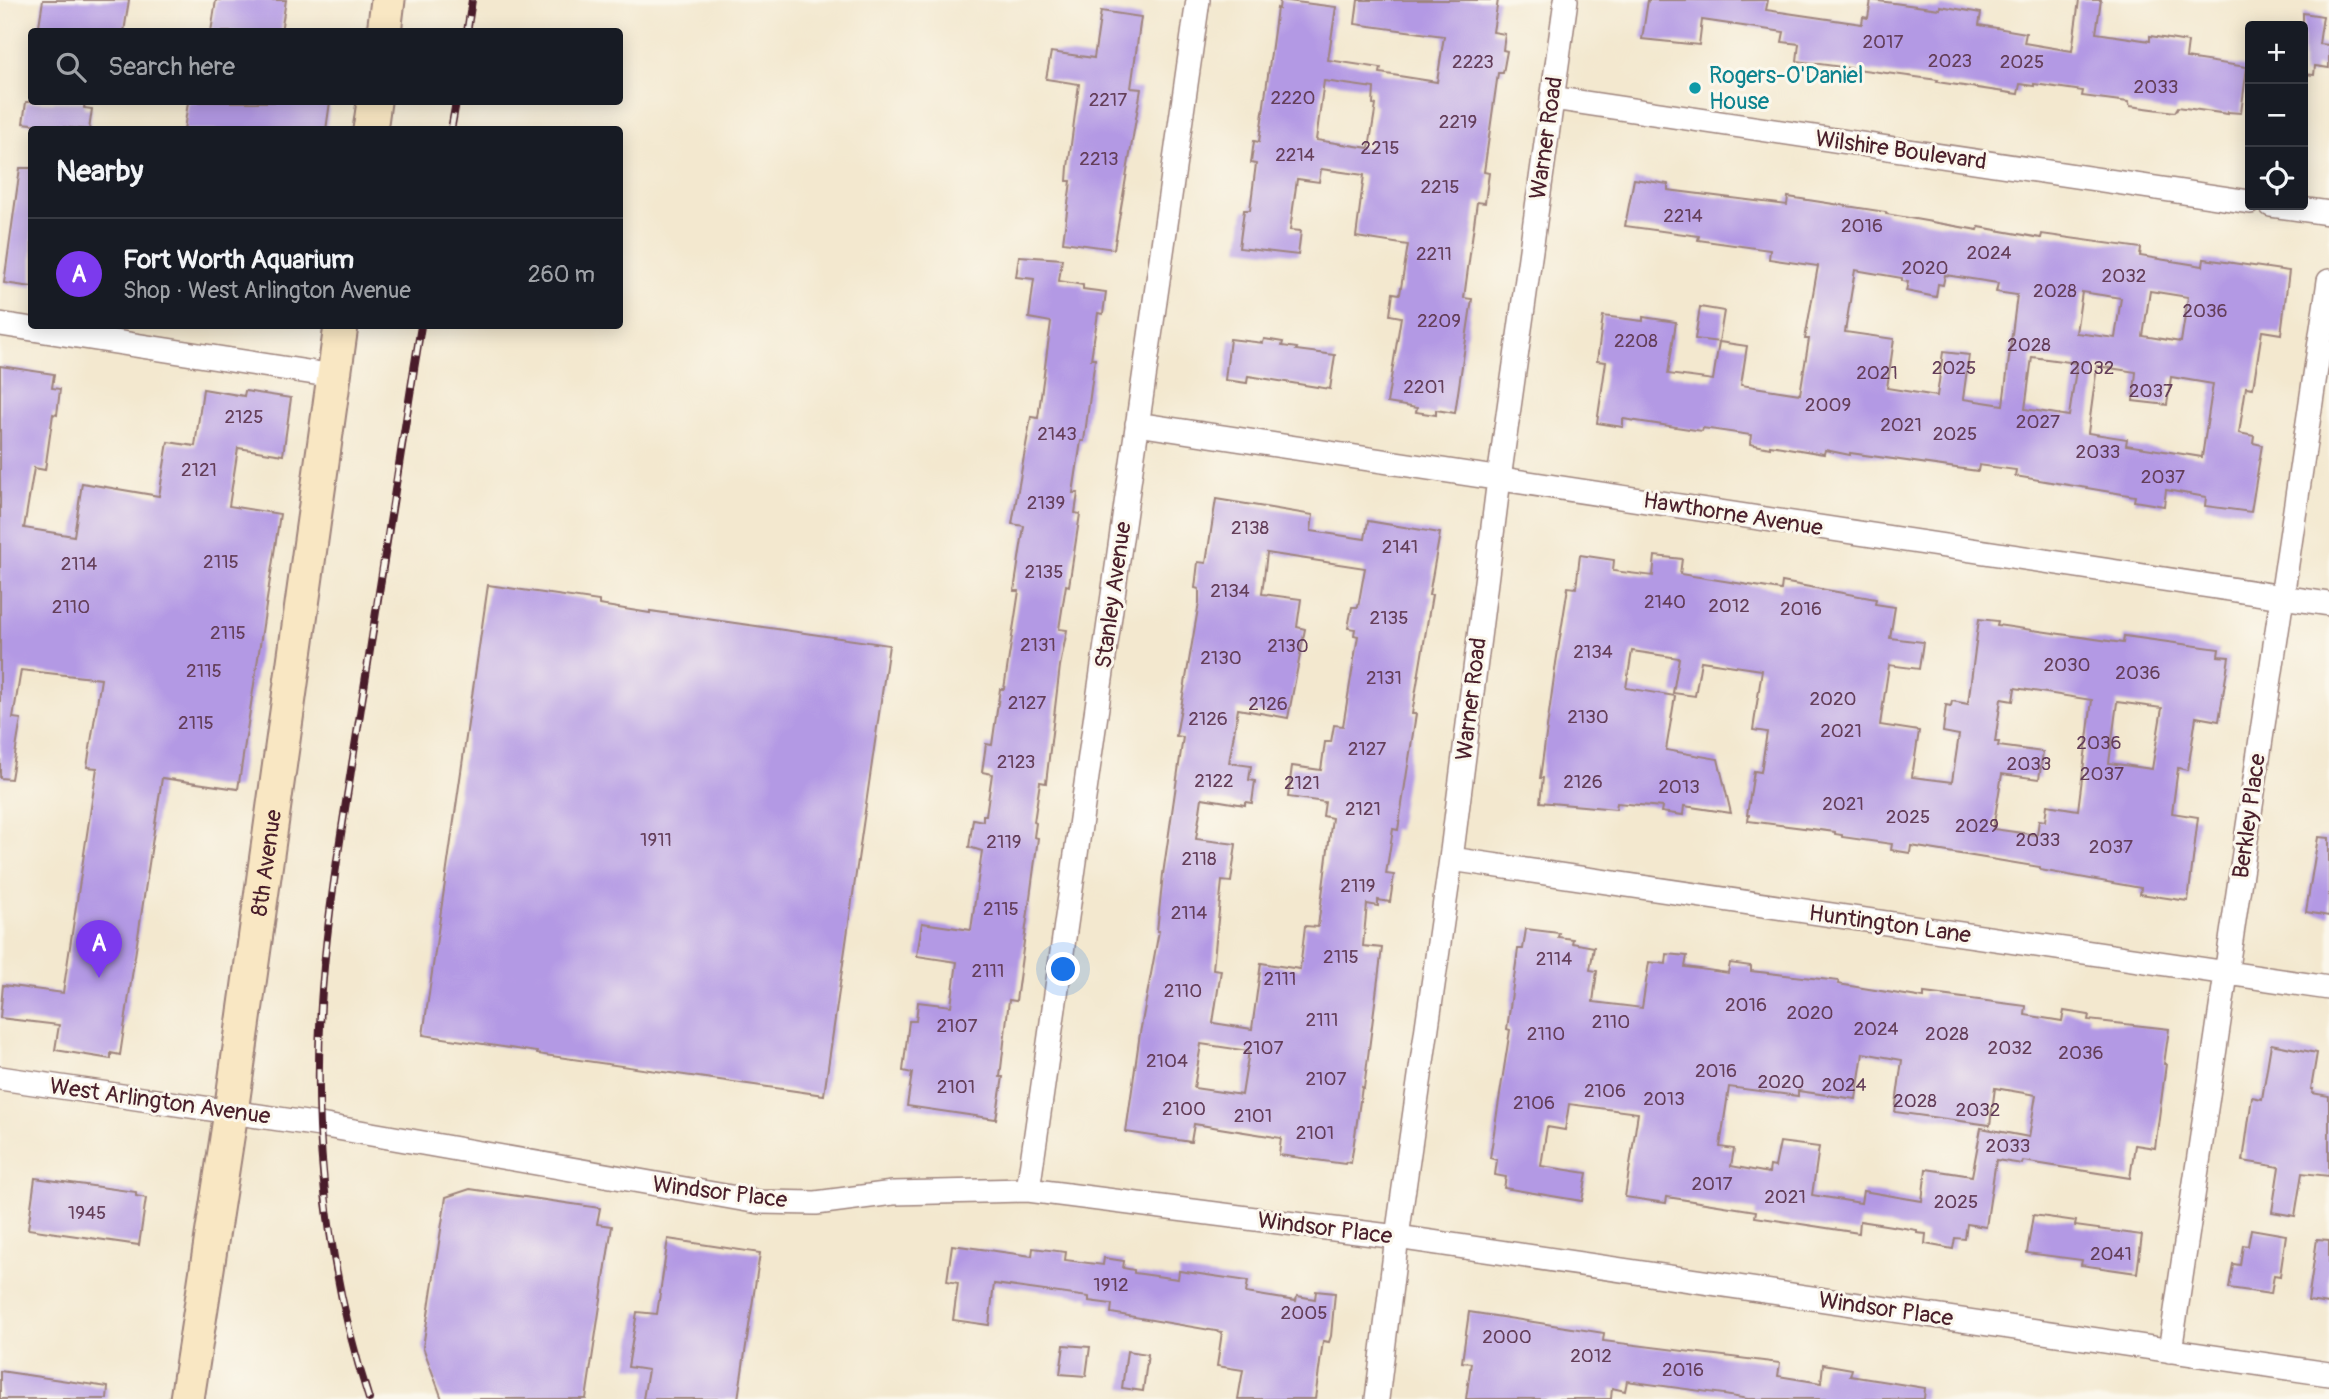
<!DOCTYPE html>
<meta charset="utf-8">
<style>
body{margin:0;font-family:Pangolin,sans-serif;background:#20242c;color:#f1f3f6}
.controls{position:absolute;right:21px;top:21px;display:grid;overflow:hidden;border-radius:7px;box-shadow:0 4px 18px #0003}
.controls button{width:63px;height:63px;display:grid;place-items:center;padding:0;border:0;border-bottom:2px solid #363941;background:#171b24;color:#f1f3f6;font:35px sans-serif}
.you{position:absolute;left:1064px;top:970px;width:24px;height:24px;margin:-18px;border:5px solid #fff;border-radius:50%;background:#1a73e8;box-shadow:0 0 0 10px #1a73e833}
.badge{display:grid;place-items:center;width:46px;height:46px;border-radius:50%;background:#7c3aed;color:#fff;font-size:23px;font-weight:700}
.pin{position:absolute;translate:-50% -58px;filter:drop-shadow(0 2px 4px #0008)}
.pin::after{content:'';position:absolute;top:37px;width:24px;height:21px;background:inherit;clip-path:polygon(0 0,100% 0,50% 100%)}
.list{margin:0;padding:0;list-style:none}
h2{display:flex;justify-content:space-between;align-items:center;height:91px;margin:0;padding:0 28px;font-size:30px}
h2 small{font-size:23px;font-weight:400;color:#9ea1a6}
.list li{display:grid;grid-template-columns:46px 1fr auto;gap:21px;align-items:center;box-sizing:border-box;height:112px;padding:0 28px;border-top:2px solid #363941}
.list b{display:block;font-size:26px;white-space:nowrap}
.list p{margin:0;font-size:23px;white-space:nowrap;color:#9ea1a6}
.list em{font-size:23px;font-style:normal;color:#9ea1a6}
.icon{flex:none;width:38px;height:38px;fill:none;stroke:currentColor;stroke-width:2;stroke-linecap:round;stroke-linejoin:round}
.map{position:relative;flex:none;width:2329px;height:1399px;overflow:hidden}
.search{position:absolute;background:#171b24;box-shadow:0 4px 18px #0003;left:28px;top:28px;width:595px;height:77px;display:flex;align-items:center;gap:18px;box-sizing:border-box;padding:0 24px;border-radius:7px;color:#9ea1a6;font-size:26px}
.panel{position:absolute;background:#171b24;box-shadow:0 4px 18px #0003;left:28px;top:126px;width:595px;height:203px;border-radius:7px}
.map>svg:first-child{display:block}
.building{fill:#b399e4;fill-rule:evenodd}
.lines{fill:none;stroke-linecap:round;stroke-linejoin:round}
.minor-casing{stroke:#9e847d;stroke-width:26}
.secondary-casing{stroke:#9e847d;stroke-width:37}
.minor{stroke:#fff;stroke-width:23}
.secondary{stroke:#f9e7c3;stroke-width:33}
.rail-casing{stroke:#4a1f2b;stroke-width:8}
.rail{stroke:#fbf7ec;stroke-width:5;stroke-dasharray:16;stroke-linecap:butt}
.culture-dot{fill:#0f9aa8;stroke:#fbf7ec;stroke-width:2.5}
.labels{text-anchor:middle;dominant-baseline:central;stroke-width:6;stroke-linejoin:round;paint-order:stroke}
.number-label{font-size:19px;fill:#643e59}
.culture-label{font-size:23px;fill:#0d838f;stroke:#fbf7ec;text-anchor:start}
.street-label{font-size:23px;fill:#4a1f2b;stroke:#fbf7ec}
</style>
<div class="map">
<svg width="2329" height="1399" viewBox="0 0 2329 1399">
<rect width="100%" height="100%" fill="#fbf7ec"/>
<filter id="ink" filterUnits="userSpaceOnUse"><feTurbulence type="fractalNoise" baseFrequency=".0143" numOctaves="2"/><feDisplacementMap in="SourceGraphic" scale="14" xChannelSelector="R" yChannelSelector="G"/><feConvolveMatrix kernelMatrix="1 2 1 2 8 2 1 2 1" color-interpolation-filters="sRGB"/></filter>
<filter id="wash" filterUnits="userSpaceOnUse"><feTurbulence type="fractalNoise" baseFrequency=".00686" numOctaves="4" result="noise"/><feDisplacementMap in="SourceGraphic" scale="28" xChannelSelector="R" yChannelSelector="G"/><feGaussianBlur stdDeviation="1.57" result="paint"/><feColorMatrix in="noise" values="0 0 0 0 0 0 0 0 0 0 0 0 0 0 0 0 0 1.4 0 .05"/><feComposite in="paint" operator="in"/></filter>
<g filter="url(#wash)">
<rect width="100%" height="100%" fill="#f3e8cf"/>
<g id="blocks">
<path class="building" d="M43,0H129L124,32H38Z
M216,0H286L281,32H211Z
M1280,0L1336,7L1328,60L1381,68L1380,73L1437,82L1444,36L1355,24L1358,0H1498L1493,32L1505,34L1503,50L1507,51L1503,73H1498L1484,172L1489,173L1485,203L1477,202L1464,298L1472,299L1455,413L1436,410V415L1416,412L1417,408L1387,403L1401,317L1390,315L1393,293L1400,294L1408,245L1356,237L1364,175L1321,169L1319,182L1297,179L1290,230L1301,231L1298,255L1239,248L1244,210H1250L1256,164L1251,163L1254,141L1259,142L1277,8L1279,9ZM1324,81L1374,88L1373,104L1376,105L1369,148L1316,140Z
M1648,0H1768L1766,10L1862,24L1863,17L1868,18L1871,0L1940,9V6L1981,13L1979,25L2026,33L2024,43L2072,51L2079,0H2101L2096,33L2150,41V36L2188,42L2186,58L2247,67L2241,113L2228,112V114L2178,107L2175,112L2130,106L2128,102L2082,96L2083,91L2034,84V86L2020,84L2018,94L1937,82L1938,80L1797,61L1799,44L1782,42L1784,32L1702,20L1699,45L1642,39Z
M1101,11L1141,17L1131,88L1141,89L1114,249L1063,242L1071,181H1067L1068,167L1079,84L1046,79L1051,52L1094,58Z
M2303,13L2323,16L2319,44L2329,45V68L2315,66L2314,75L2303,74Z
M26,102H85L84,108L92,109L89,130L23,123Z
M188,102H330L326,130H184Z
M20,168H32V287L4,283Z
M1634,179L1668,184V190L1787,205L1788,197L1886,212V214L1978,230L1979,227L2041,238L2042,234L2141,248L2140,256L2203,266L2204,259L2289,271L2281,334L2262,331L2253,388L2246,387L2239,433L2254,436L2253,443L2262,445L2251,512L2205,506L2206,497L2166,490L2164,506L2134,501L2135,496L2015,476L2016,470L1979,465L1978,471L1850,453V455L1825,450L1824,454L1770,445V448L1750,444L1751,435L1703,428L1702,431L1623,419V427L1597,423L1606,362L1597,361L1603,316L1643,321V317L1676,322L1668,374L1713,380L1719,342L1747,346L1741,385L1800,394L1809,339H1805L1818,266L1769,259L1770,250L1698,240L1699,236L1625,226ZM1855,270L1902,278V281L1908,282L1906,291L1936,297L1938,284L1943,285L1945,275L1998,283L1996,292L2017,295L2003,405L1963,399L1969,355L1943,352L1937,396L1887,388L1894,339L1845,332ZM2150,291L2188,297L2181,342L2143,336ZM2082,292L2121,298L2115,338L2076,333ZM2032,357L2077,363L2069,416L2025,409ZM2097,366L2136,372L2133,401L2167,405L2171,377L2213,384L2202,457L2126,445L2127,439L2088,433Z
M1019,256L1062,259L1059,281L1083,285V289L1106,292L1103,314L1098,313L1091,359H1095L1084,441H1081L1073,493H1078L1075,513L1080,514L1069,586L1066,585L1059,629L1067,630L1060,666L1046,783L1040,782L1034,822L1036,823L1034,837L1038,838L1016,1001L1009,1000L1000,1077H1003L996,1119L907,1106L912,1073L903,1071L909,1021H916L918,1002L951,1006L957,962L917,956L922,923L971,930L982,851L969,847L973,819L983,821V815H986L992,774L982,772L986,744L992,745L1000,689H1004L1019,591H1014L1024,526L1012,524L1031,417L1038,418L1051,322L1029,318L1034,279L1016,277Z
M1700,307L1724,311L1719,342L1695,339Z
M1230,339L1263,343L1264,339L1283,342L1282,346L1297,348L1296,350L1335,355L1330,389L1248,376L1247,383L1225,380Z
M0,366L54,374L52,388L60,389L57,415L53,414L45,470L34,468L24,528L74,536L82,483L159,496L168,442L195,446L203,389L244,396L245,391L291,398L283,455L238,448L229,506L280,514L238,789L162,778L120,1055L111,1053V1059L55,1050L59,1025L0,1018L3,985L63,993L97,768L87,767L101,679L21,670L13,718L21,719L11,779L0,778Z
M1216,499L1313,515L1311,531L1365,539L1368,521L1440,533L1429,595H1432L1412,714H1416L1398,830L1393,829L1386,874L1394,875L1390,902L1378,900V906L1367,904L1363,946L1382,948L1364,1088L1362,1087L1351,1163L1346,1162L1345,1164L1279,1155L1281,1138L1194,1124L1191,1142L1126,1132L1140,1033L1159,931H1157L1163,874L1183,737L1176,736L1199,603V589L1195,588L1198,562L1206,563ZM1267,553L1365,568L1358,607H1352L1348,628L1355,629L1354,635L1358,636L1343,726L1334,725L1331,742H1325L1321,770L1292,766L1288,797L1325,802L1323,816L1332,818L1318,927L1305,926L1300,969L1261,963L1252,1029L1213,1023L1221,970L1213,969L1222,881L1231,882L1236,844L1196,839L1202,798L1245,805V802L1252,803L1255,781L1249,780L1251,766L1229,763L1238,709L1288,718L1305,629L1297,627L1301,599L1262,594ZM1201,1044L1249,1051L1242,1095L1194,1088Z
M1580,555L1614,560L1613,571L1653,576L1655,556L1682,559L1680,574L1781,590L1782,582L1876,599L1875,604L1895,607L1890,638L1923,642L1919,669L1889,665L1880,725L1919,731L1912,777L1952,782L1959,735L1943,732L1946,705L1951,706L1952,701L1968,704L1979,619L1998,621L1997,625L2123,643L2124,636L2219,649L2218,656L2229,657L2219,721L2196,717L2188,770L2178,768L2172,813L2198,817L2188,901L2140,894L2141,888L2040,870V867L1911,846L1910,853L1891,850L1892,844L1842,837V835L1835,834V832L1748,821L1749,815H1747L1754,771L1761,772L1767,732L1753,730L1762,670L1701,661L1695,696L1673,693L1679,658L1632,651L1626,688L1675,696L1666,750L1718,759L1731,813L1684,806L1683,815L1661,812L1662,807L1617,803L1616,809L1540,802L1543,778H1540L1556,663L1568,587L1576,588ZM2015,688L2092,700L2078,810L2047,805L2045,821L2039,820L2037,835L1993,829L2002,774L2039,779L2043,752L1998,746L1999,742H1995L2001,699L2013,701ZM2117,702L2162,708L2152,769L2109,763Z
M488,585L599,601V605L650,613V611L889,645L824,1095L537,1054V1052L423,1035Z
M2318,837L2329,838V916L2306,912Z
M1526,929L1559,933L1558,937L1573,939L1572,943L1594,947L1590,970L1597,971L1593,1002L1642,1008L1649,962L1666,964L1667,954L1687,956L1685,967L1728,973L1730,963L1751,966V971L1839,981L1838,984L1924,998V993L2026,1006L2025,1015L2062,1021L2064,1011L2089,1015L2088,1020L2169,1029L2164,1064H2166L2155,1148L2135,1145L2130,1178L2023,1161L2022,1164L1996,1160L1986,1227L1967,1224L1965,1239L1955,1238L1953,1249L1925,1244L1926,1234L1917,1233V1230L1860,1221L1859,1233L1755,1217L1756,1211L1667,1197L1666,1203L1625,1197L1638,1113L1569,1104L1565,1130L1547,1127L1541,1166L1587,1173L1582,1201L1504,1188L1506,1177L1495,1175L1497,1160L1490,1158L1510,1030L1507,1029L1518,949H1523ZM1863,1053L1902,1060L1895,1112L1990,1125L1995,1088L2036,1095L2029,1137L1981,1128L1972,1176L1926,1169L1922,1201L1863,1191L1861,1203L1812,1195L1819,1147L1780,1142L1775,1167L1770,1166L1769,1173L1731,1166L1734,1149L1720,1147L1729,1087L1798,1096V1091L1856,1099Z
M2271,1044L2317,1053L2311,1089H2313L2312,1093L2329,1096V1176L2302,1173L2295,1216L2272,1212L2279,1167L2243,1161L2252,1097L2262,1099Z
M35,1178L136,1192V1196L146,1198L139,1245L28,1229Z
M470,1189L600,1208L597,1224L612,1226L586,1399H442L423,1347L446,1197Z
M2033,1215L2076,1221L2075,1226L2142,1235L2137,1273L2081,1265L2082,1260L2027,1253Z
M2251,1229L2286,1235L2280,1276L2274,1275L2271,1294L2229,1288L2233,1264L2240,1265L2243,1245L2248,1246Z
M668,1239L760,1253L738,1399H643L648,1370L628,1367L637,1312L657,1314Z
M2317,1239L2329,1240V1304L2308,1301Z
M952,1245L1032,1256L1033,1248L1066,1252L1065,1260L1103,1265L1104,1258L1124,1261L1123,1268L1134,1270V1273L1178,1279L1179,1271L1248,1281L1246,1293L1296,1301L1297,1296L1315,1299L1316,1291L1335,1293L1331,1336L1329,1342L1323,1341L1315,1399H1238L1243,1370L1217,1366L1222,1332L1111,1313L1112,1304L1089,1301V1297L994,1284L989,1325L953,1320L958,1283L947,1281Z
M1469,1312L1604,1333L1603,1341L1780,1363L1778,1376L1821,1383L1823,1364L1852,1369L1850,1376L1925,1388L1924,1399H1748L1724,1395V1394L1627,1381L1625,1391L1612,1388L1611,1399H1466L1471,1363L1462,1362Z
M1064,1345L1090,1347L1086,1376L1060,1374Z
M1127,1351L1148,1354L1143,1391L1122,1388Z
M0,1371L108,1387L107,1399H0Z"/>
</g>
</g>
<g filter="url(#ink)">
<use href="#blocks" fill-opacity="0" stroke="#9e847d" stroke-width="2"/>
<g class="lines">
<g class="minor-casing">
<path id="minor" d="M1552,98L2250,202
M2271,205L2329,213
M0,324L334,376
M1137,424L2329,604
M1451,859L2329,988
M0,1078L320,1125L759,1202L816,1203L893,1193L1028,1190L1397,1237L2329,1374
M1028,1190L1198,0
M2170,1351L2329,281
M1377,1399L1397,1237L1451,859L1499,479L1566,0"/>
</g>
<g class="secondary-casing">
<g id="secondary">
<path d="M384,32L388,0"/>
<path d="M370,130L374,102"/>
<path id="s1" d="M187,1399L231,1112L341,326"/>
</g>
</g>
<use href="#minor" class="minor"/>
<use href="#secondary" class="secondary"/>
<g class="rail-casing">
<path id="rail" d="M467,32L472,0
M451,130L456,102
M369,1399C326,1267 312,1127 322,990C329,897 346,805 360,714C380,584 400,455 421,326"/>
</g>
<use href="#rail" class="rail"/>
</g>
</g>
<circle class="culture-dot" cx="1695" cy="88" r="7"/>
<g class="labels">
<g class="number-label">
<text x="1883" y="42">2017</text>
<text x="1950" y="61">2023</text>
<text x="1473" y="62">2223</text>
<text x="2022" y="62">2025</text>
<text x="2156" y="87">2033</text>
<text x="1293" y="98">2220</text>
<text x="1108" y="100">2217</text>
<text x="1458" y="122">2219</text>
<text x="1380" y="148">2215</text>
<text x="1295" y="155">2214</text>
<text x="1099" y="159">2213</text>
<text x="1440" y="187">2215</text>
<text x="1683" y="216">2214</text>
<text x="1862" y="226">2016</text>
<text x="1989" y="253">2024</text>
<text x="1434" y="254">2211</text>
<text x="1925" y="268">2020</text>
<text x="2124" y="276">2032</text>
<text x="2055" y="291">2028</text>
<text x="2205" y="311">2036</text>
<text x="1439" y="321">2209</text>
<text x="1636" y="341">2208</text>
<text x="2029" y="345">2028</text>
<text x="1954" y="368">2025</text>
<text x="2092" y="368">2032</text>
<text x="1877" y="373">2021</text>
<text x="1424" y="387">2201</text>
<text x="2151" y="391">2037</text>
<text x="1828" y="405">2009</text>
<text x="244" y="417">2125</text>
<text x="2038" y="422">2027</text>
<text x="1901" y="425">2021</text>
<text x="1057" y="434">2143</text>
<text x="1955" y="434">2025</text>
<text x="2098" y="452">2033</text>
<text x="199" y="470">2121</text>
<text x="2163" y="477">2037</text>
<text x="1046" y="503">2139</text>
<text x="1250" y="528">2138</text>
<text x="1400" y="547">2141</text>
<text x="221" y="562">2115</text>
<text x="79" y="564">2114</text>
<text x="1044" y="572">2135</text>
<text x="1230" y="591">2134</text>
<text x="1665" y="602">2140</text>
<text x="1729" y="606">2012</text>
<text x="71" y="607">2110</text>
<text x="1801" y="609">2016</text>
<text x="1389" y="618">2135</text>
<text x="228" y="633">2115</text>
<text x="1038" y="645">2131</text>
<text x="1288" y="646">2130</text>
<text x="1593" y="652">2134</text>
<text x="1221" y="658">2130</text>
<text x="2067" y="665">2030</text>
<text x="204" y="671">2115</text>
<text x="2138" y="673">2036</text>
<text x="1384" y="678">2131</text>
<text x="1833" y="699">2020</text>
<text x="1027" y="703">2127</text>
<text x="1268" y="704">2126</text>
<text x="1588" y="717">2130</text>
<text x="1208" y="719">2126</text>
<text x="196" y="723">2115</text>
<text x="1841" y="731">2021</text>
<text x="2099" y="743">2036</text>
<text x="1367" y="749">2127</text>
<text x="1016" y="762">2123</text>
<text x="2029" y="764">2033</text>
<text x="2102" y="774">2037</text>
<text x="1214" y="781">2122</text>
<text x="1583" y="782">2126</text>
<text x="1302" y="783">2121</text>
<text x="1679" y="787">2013</text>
<text x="1843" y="804">2021</text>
<text x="1363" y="809">2121</text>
<text x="1908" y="817">2025</text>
<text x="1977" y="826">2029</text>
<text x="656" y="840">1911</text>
<text x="2038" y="840">2033</text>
<text x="1004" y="842">2119</text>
<text x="2111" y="847">2037</text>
<text x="1199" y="859">2118</text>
<text x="1358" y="886">2119</text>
<text x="1001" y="909">2115</text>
<text x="1189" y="913">2114</text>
<text x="1341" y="957">2115</text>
<text x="1554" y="959">2114</text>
<text x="988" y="971">2111</text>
<text x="1280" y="979">2111</text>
<text x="1183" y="991">2110</text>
<text x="1746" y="1005">2016</text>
<text x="1810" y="1013">2020</text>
<text x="1322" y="1020">2111</text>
<text x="1611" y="1022">2110</text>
<text x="957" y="1026">2107</text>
<text x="1876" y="1029">2024</text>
<text x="1546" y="1034">2110</text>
<text x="1947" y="1034">2028</text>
<text x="1263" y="1048">2107</text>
<text x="2010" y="1048">2032</text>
<text x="2081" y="1053">2036</text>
<text x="1167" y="1061">2104</text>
<text x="1716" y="1071">2016</text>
<text x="1326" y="1079">2107</text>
<text x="1781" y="1082">2020</text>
<text x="1844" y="1085">2024</text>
<text x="956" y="1087">2101</text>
<text x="1605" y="1091">2106</text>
<text x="1664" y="1099">2013</text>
<text x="1915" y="1101">2028</text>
<text x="1534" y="1103">2106</text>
<text x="1184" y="1109">2100</text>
<text x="1978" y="1110">2032</text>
<text x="1253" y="1116">2101</text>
<text x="1315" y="1133">2101</text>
<text x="2008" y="1146">2033</text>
<text x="1712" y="1184">2017</text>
<text x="1785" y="1197">2021</text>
<text x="1956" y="1202">2025</text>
<text x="87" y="1213">1945</text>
<text x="2111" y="1254">2041</text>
<text x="1111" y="1285">1912</text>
<text x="1304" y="1313">2005</text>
<text x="1507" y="1337">2000</text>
<text x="1591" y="1356">2012</text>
<text x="1683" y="1370">2016</text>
</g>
<g class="culture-label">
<text x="1709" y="75">Rogers-O'Daniel<tspan x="1709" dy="26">House</tspan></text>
</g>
<g class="street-label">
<text transform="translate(1546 138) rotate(-82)">Warner Road</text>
<text transform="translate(1901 150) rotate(8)">Wilshire Boulevard</text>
<text transform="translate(1733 514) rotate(9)">Hawthorne Avenue</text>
<text transform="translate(1113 595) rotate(-82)">Stanley Avenue</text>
<text transform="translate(1471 699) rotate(-83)">Warner Road</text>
<text transform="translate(2249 816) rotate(-82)">Berkley Place</text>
<text stroke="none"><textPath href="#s1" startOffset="542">8th Avenue</textPath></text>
<text transform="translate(1890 924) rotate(8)">Huntington Lane</text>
<text transform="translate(160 1101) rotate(8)">West Arlington Avenue</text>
<text transform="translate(720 1192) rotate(7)">Windsor Place</text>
<text transform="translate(1325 1228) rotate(7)">Windsor Place</text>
<text transform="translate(1886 1309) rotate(8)">Windsor Place</text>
</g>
</g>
</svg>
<div class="controls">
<button>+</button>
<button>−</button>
<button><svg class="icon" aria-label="locate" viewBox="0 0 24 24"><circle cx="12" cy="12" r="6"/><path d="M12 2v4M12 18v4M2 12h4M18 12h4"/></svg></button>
</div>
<div class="you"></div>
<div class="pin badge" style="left:99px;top:978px">A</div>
<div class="search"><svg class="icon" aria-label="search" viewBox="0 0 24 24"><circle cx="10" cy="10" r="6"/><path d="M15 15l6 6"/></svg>Search here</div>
<section class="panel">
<h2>Nearby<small></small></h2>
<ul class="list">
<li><span class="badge">A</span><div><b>Fort Worth Aquarium</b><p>Shop · West Arlington Avenue</p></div><em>260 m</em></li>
</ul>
</section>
</div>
